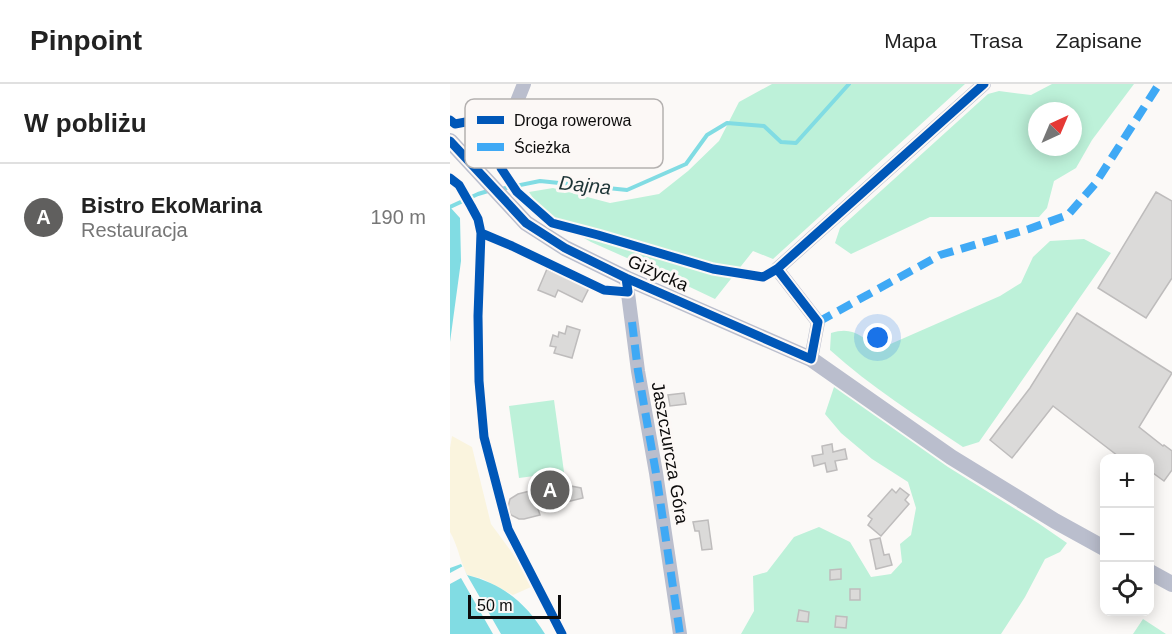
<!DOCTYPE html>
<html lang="pl">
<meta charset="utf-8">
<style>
body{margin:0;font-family:Arial,sans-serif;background:#f6f6f6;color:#222}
.controls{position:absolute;right:18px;bottom:18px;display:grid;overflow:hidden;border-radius:12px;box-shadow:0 3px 15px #0003}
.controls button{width:54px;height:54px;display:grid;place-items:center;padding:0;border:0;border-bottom:2px solid #e0e0e0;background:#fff;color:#222;font:30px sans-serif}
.compass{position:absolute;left:578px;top:18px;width:54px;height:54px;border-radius:50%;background:#fff;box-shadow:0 3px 15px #0003;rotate:44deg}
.scale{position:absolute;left:18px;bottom:15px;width:93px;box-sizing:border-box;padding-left:6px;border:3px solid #0d0c0c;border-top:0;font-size:16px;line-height:21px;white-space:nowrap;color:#0d0c0c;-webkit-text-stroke:4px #fcf8f6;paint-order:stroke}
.you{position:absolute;left:428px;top:254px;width:21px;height:21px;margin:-15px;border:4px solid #fff;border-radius:50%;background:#1a73e8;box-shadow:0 0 0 9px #1a73e833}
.badge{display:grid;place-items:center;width:39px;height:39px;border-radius:50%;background:#605f5e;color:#fff;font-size:20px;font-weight:700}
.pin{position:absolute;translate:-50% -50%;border:3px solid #fff;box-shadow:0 2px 6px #0006}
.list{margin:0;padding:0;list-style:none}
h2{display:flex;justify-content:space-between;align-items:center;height:78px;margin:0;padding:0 24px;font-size:26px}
h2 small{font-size:20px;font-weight:400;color:#767676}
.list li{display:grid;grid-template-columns:39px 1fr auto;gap:18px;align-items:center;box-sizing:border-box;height:108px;padding:0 24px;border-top:2px solid #e0e0e0}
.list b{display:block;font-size:22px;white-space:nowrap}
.list p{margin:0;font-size:20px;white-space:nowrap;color:#767676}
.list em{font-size:20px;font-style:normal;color:#767676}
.icon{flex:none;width:33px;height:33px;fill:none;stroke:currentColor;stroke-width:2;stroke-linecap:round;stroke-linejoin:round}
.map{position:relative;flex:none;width:722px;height:550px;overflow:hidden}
header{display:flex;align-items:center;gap:36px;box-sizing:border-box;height:84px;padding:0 30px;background:#fff;border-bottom:2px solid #e0e0e0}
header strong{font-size:28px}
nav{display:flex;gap:33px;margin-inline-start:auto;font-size:21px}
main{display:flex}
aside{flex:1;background:#fff}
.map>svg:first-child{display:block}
.green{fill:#bdf1d9;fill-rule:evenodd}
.sand{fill:#faf4de}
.water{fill:#81dce3}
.pier{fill:#fbf9f7}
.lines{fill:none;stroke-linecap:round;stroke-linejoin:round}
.stream{stroke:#81dce3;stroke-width:4}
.building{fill:#dbdad9;stroke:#bebcbc;stroke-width:1.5}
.minor{stroke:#babecd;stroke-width:14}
.tertiary{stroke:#babecd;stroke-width:16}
.quiet{stroke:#3fa9f5;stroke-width:8;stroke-dasharray:15 8;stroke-linecap:butt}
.cycleway-casing{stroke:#fcf8f6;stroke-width:13}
.cycleway{stroke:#0057b8;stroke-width:9}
.labels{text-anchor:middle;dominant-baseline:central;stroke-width:6;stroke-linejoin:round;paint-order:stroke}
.street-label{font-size:18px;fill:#0d0c0c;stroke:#fcf8f6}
.water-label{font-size:20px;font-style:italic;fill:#1e3537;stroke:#fcf8f6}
.key{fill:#fcf8f6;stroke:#b4b1b0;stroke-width:1.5}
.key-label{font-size:16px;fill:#0d0c0c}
</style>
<header>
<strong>Pinpoint</strong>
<nav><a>Mapa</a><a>Trasa</a><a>Zapisane</a></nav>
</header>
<main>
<aside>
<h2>W pobliżu<small></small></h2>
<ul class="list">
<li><span class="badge">A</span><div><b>Bistro EkoMarina</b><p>Restauracja</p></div><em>190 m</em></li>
</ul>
</aside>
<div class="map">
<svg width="722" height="550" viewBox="0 0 722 550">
<rect width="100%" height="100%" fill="#fbf9f7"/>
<path class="green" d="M322,0H515L323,175L303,167L265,215L204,186L141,158L95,132L79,108L103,104L160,119L209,110L238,87L269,57L289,18Z
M602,0H684L642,56L626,84L604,97L597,124L589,133H480L401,170L385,159L390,144L538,10L549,7L581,11ZM587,27H623V63H587Z
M634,155L661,169L529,358L513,363C467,332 421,303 380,266L381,249C404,242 411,253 429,265L550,212L571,199L583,173L600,157Z
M384,303L498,383L588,439L617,459L610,468L595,475L575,513L551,550H291L304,527L303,492L317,488L344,453L369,443L400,458L421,493L441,490L452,478L450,460L461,451L466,424L458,398L422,375L391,349L375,330Z
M104,316L114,388L69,394L59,322Z
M693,535L716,550H683Z"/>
<path class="sand" d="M2,352L22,363L41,440L69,478L81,503L63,511L33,495L17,491C10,477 8,462 0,448V364Z"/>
<path class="water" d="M0,123L10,134L11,177L0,258Z
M11,480L17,491C53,500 76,519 95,550H0V484Z"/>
<path class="pier" d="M13,482L17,491L51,550H43L11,494L0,500V489Z"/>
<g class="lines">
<path class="stream" d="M51,105L90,97L177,106L236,80L257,51L277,39L314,42L331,58L346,59L399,0
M0,123L28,110L38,107"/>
</g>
<path class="building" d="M706,108L722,117V194L696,234L648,204Z
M97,185L139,204L132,218L108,206L105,213L88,206Z
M627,229L722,289L689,343L713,362L714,361L722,367V386L714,397L699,386V375H672L603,322L562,374L540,356L580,304Z
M117,242L130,246L122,274L104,269L106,263L100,262L103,251L108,253L109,248L115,250Z
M234,309L236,320L220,322L218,311Z
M382,360L383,368L395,365L397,375L385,377L387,386L377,388L375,379L364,382L362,372L373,370L372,362Z
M90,396L131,404L133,414L88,425L90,431L74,435H69L61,431L58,423L60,415L68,410L92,404Z
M450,404L459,411L455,416L459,420L431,452L418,441L422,435L418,432L442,405L446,409Z
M258,436L262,465L252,466L249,447H245L243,438Z
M430,454L434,471L439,470L442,481L426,485L420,456Z
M391,485V495L380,496V486Z
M400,505H410V516H400Z
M349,526L359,528L358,538L347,537Z
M386,532L397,533L396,544L385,543Z"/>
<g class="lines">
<path class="minor" d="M16,74L50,43L64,25L74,0
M176,194L188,287L206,389L230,550
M361,275L368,238L327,185L534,0"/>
<path class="tertiary" d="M0,57L76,139L115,164L176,194L361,275L501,373L605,437L654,464
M700,488L722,500"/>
<path class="quiet" d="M182,238L188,287L206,389L230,550
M368,238L490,171L579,145L618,131L645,100L709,0"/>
<g class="cycleway-casing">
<path id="cycleway" d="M0,36L5,40L21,37L54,69L51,84L67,108L102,139L148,151L263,185L313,193L327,185L534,0
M0,57L76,139L115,164L176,194L361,275L368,238L327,185
M0,94L9,101L21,122L28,135L31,149L28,232L29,297L34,353L58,445L112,550
M31,149L62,162L154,206L178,208L176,194"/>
</g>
<use href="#cycleway" class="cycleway"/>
</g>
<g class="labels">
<g class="street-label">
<text transform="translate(208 189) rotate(24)">Giżycka</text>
<text transform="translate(220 369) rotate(80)">Jaszczurcza Góra</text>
</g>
<g class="water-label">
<text transform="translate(135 101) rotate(6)">Dajna</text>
</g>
</g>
<rect x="15" y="15" width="198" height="69" rx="9" class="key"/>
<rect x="27" y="32" width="27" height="8" fill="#0057b8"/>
<rect x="27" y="59" width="27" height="8" fill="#3fa9f5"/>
<g class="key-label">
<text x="64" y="42">Droga rowerowa</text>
<text x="64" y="69">Ścieżka</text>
</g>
</svg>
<div class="controls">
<button>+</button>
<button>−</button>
<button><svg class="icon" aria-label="locate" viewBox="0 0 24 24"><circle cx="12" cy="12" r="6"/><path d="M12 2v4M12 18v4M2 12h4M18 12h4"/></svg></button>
</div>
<svg class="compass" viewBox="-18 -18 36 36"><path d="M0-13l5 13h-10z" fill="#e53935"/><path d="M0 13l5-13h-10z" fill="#767676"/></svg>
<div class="scale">50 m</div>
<div class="you"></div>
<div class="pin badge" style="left:100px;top:406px">A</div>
</div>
</main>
